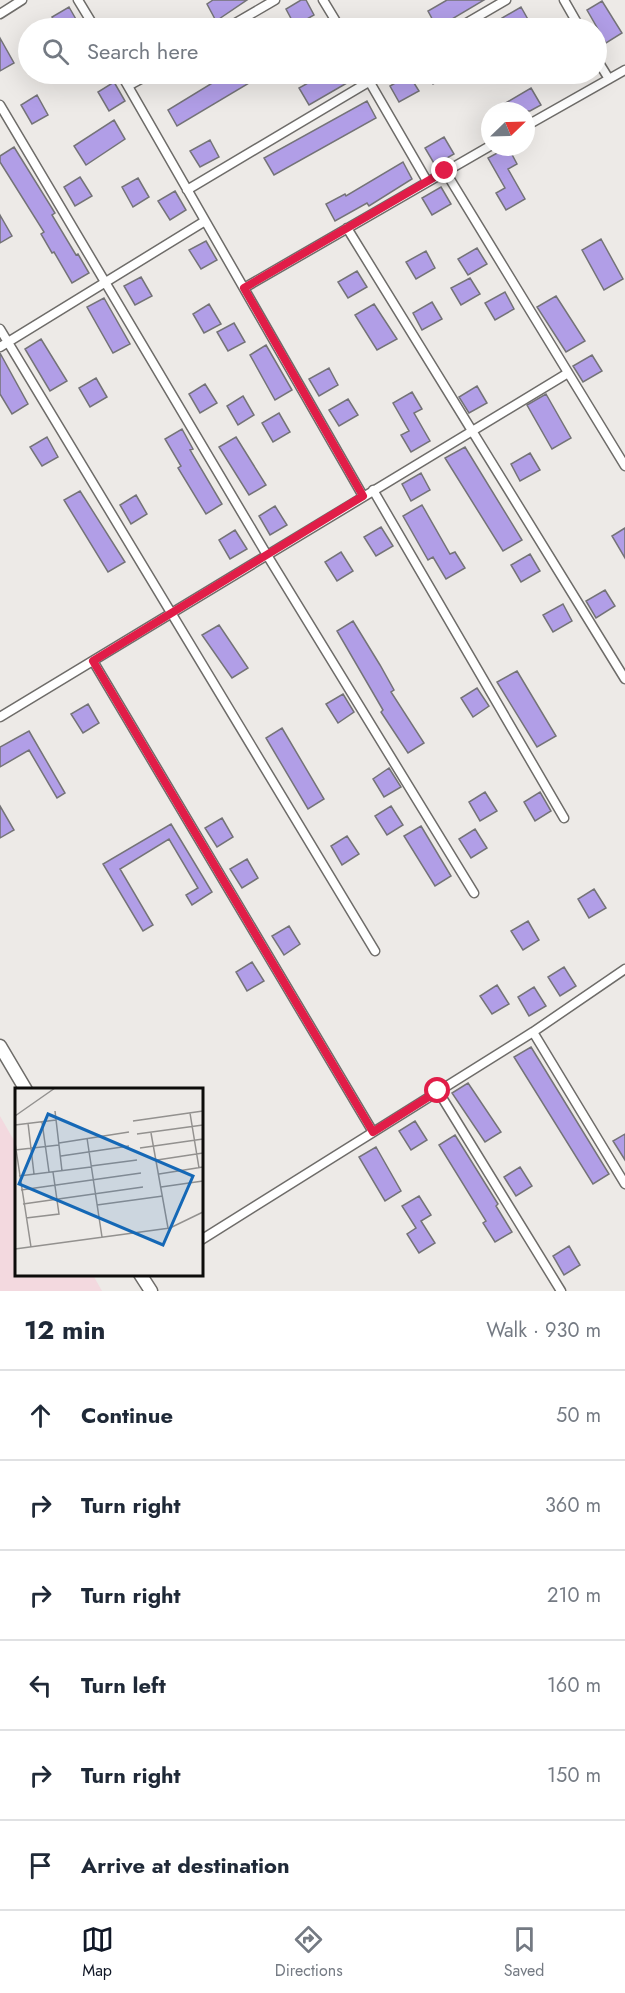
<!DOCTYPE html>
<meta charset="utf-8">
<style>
body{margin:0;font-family:Jost,sans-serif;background:#f2f2f3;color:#1f2937}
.compass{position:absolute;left:481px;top:102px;width:54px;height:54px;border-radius:50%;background:#fff;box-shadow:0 6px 24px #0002;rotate:67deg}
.stop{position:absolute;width:18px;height:18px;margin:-14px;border:4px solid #e11d48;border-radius:50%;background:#fff}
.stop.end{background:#e11d48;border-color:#fff;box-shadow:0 2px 6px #0008}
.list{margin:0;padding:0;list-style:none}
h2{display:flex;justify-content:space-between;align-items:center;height:78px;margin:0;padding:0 24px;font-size:26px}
h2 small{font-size:20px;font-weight:400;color:#747a83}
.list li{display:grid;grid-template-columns:39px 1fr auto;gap:18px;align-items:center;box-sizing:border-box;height:90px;padding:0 24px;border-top:2px solid #e0e1e3}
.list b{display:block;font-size:22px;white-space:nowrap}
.list em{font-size:20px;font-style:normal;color:#747a83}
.icon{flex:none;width:33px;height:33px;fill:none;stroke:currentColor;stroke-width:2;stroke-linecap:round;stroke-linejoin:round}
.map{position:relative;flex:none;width:625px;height:1291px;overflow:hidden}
.search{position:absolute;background:#fff;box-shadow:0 6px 24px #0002;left:18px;right:18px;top:18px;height:66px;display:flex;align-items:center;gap:15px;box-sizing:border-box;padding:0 21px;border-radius:33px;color:#747a83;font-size:22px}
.sheet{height:618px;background:#fff}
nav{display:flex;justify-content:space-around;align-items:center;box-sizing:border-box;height:84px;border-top:2px solid #e0e1e3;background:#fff;font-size:16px;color:#747a83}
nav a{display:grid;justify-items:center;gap:3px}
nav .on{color:#111827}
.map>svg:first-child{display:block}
.industrial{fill:#f3d9df}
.building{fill:#b19ee7;stroke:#747377;stroke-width:1.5}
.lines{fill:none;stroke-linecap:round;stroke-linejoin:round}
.street-casing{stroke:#6e6c69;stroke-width:11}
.secondary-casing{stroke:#6e6c69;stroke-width:15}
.street{stroke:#fff;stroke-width:8}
.secondary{stroke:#fff;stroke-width:12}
.route{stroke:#e11d48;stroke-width:8}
.inset-road{fill:none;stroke:#93918f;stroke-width:1.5}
.view{fill:#1568b6;fill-opacity:0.15;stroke:#1568b6;stroke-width:3}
.inset-edge{fill:none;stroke:#0d0c0b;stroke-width:3}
</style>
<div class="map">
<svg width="625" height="1291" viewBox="0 0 625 1291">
<rect width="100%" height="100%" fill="#edeae7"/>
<path class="industrial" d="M0,1116L16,1144V1274L93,1275L102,1291H0Z"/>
<path class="building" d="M213,0H247L216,21L207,4Z
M301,0H306L314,15L295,26L286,9Z
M447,0H484L437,28L428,11Z
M602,1L622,33L606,43L587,10Z
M69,7L81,28H59L52,17Z
M521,7L530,23L521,28H508L502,18Z
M0,38L14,63L0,71Z
M227,74H264L177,126L168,110Z
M324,74L359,76L309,105L299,88Z
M427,74H451L433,84Z
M409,75L419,91L399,102L390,86Z
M114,82L125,101L109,111L98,92Z
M531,88L541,105L530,111H492Z
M37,95L48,115L32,124L21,105Z
M367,101L376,118L274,175L264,158Z
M114,120L125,139L86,165L74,146Z
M444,137L454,154L435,165L425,148Z
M210,140L219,157L200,167L190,151Z
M14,147L55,213L52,215L76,255L78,254L89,273L72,283L54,252L52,253L41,234L44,232L0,162V156Z
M508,147L517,164L508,169L525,199L506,210L496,193L505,188L488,158Z
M403,162L412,179L369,206L367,203L335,221L326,204L345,194L346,196Z
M80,177L92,196L75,206L64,187Z
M138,178L149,197L133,207L122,187Z
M441,187L451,204L432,215L422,198Z
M175,191L186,210L170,220L158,201Z
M0,215L12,236L0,243Z
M601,239L623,279L604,290L582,250Z
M206,241L217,260L201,269L189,250Z
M477,248L487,264L468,275L458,259Z
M426,251L435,268L416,279L406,262Z
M357,271L367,287L348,298L338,282Z
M141,277L152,296L135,305L124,286Z
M470,278L480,294L461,305L451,288Z
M505,292L514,309L495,320L485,303Z
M556,296L585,341L566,352L537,307Z
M104,298L130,344L113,353L87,307Z
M432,302L442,319L422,330L413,313Z
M209,304L221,324L204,333L193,314Z
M374,304L397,339L377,350L355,315Z
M234,323L245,342L228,351L217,332Z
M41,339L67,381L50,391L25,349Z
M266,345L292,390L275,400L250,355Z
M0,353L28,404L12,414L0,394Z
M592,355L602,371L583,382L573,366Z
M329,368L338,385L319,396L309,379Z
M96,378L107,397L90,407L79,388Z
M205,384L217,403L200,413L189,394Z
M477,386L487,403L469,413L459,397Z
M412,392L422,409L414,413L430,441L411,452L401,435L409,431L393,403Z
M546,394L571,438L552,449L527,405Z
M243,396L254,415L238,425L227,406Z
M348,399L358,415L339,426L329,410Z
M279,413L290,432L273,442L262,423Z
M182,429L193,449L190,450L222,504L206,514L178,468L181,466L165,439Z
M47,437L58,457L42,466L30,447Z
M236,437L266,485L249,495L219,447Z
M465,447L522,540L503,551L445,458Z
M530,453L540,470L520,481L511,464Z
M421,473L430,490L411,501L402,484Z
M80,491L125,562L108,572L64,500Z
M136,495L147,514L131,524L120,505Z
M422,505L450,554L455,552L465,568L446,579L433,557L428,560L403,516Z
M275,506L287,525L270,535L259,516Z
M381,527L393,546L376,556L364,537Z
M625,528V558L612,536Z
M235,530L247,549L230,559L219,540Z
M341,552L353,571L337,581L325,562Z
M530,554L540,571L521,582L511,565Z
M605,590L615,606L596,618L586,601Z
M563,604L572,621L553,632L543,615Z
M353,621L380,665L394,690L391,692L424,743L408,753L381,712L383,710L337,631Z
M219,625L248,668L232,678L202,635Z
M517,671L556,736L537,747L497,682Z
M477,688L489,706L473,717L461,698Z
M343,694L354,712L338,723L326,704Z
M88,704L99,723L83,733L71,714Z
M282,728L324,799L308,809L266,738Z
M29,731L65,793L57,798L29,750L0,767V747Z
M389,768L401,787L384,797L373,779Z
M485,792L497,811L480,821L469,802Z
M540,792L551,811L535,821L524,802Z
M0,806L14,830L0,838Z
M391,806L403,825L387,835L375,816Z
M222,818L233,837L217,847L205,828Z
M171,824L212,892L192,905L186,895L198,888L169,839L120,869L153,925L143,931L103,864Z
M421,826L451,876L435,886L404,836Z
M475,829L487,848L471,858L459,839Z
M347,836L359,854L342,865L331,846Z
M247,859L258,878L242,888L230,869Z
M594,889L606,908L589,918L578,899Z
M528,921L539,940L523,950L511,931Z
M289,926L300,944L284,955L272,936Z
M252,962L264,981L247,991L236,972Z
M564,967L576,986L560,996L548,977Z
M497,985L509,1004L492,1014L480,996Z
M534,987L546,1006L529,1016L518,997Z
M531,1047L609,1174L593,1184L514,1057Z
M468,1083L501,1132L485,1142L452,1093Z
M415,1121L427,1140L411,1150L399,1131Z
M625,1134V1160L613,1141Z
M455,1135L498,1204L496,1206L512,1232L495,1242L483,1223L486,1221L439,1145Z
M376,1147L401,1191L385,1201L359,1157Z
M520,1167L532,1186L516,1196L504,1177Z
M419,1196L431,1215L421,1221L435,1243L419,1253L407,1234L416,1228L402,1206Z
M569,1246L580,1265L564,1275L553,1256Z"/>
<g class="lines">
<g class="street-casing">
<path id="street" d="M78,0L95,28
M323,0L340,28
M564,0L580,28
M0,14L22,0
M227,28L275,0
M458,28L506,0
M596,58L609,79
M121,74L363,496
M365,74L427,181
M128,86L150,74
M0,105L267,555L474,893
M526,126L625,70
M445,171L625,466
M187,190L382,74
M347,228L625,679
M244,288L490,146
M0,329L375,951
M0,347L205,221
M373,490L564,818
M93,661L373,1132
M0,717L568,373
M533,1032L625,1184
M438,1091L561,1291
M201,1240L533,1032L625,969"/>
</g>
<g class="secondary-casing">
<path id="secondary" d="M0,1046L26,1090
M140,1274L151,1291"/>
</g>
<use href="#street" class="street"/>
<use href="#secondary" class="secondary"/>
</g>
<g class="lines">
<path class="route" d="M438,1091L373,1132L93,661L363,496L244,288L445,171"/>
</g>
<g transform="translate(15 1088)">
<rect width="188" height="188" fill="#edeae7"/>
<path class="inset-road" d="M40,23L47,83M175,25L184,80M0,28L40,0M118,33L188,23M27,34L34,84M13,35L19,86M0,37L41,32M136,45L153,140M122,46L188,37M72,50L87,149M0,55L16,159M44,55L114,44M125,60L188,51M0,62L44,57M46,68L114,58M142,72L188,65M76,78L122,72M144,86L188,79M4,88L76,79M146,99L188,93M6,102L126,85M8,116L128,99M82,117L148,108M11,130L44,126L38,84M0,161L155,140L188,124"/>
<path class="view" d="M33,26L178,88L148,157L4,96Z"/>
<rect width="188" height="188" class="inset-edge"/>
</g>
</svg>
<svg class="compass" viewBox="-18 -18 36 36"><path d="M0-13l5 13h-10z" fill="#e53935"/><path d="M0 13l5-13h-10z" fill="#747a83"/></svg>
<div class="stop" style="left:438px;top:1091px"></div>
<div class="stop end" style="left:445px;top:171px"></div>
<div class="search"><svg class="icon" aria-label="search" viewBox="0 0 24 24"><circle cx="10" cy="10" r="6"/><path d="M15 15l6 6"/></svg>Search here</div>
</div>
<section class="sheet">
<h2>12 min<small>Walk · 930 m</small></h2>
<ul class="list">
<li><svg class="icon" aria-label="ahead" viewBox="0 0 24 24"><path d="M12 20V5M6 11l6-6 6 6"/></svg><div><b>Continue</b></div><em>50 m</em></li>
<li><svg class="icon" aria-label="right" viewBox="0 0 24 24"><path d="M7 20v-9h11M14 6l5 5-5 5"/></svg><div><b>Turn right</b></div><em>360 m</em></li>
<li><svg class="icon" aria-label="right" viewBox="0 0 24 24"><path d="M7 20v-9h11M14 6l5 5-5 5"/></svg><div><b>Turn right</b></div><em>210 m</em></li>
<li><svg class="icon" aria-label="left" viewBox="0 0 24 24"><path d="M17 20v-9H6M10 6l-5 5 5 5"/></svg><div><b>Turn left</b></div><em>160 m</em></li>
<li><svg class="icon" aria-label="right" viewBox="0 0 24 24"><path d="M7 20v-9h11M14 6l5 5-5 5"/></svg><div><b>Turn right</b></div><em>150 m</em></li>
<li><svg class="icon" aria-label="arrive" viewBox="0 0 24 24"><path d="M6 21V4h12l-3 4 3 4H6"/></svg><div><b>Arrive at destination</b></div></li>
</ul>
</section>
<nav>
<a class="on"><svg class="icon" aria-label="map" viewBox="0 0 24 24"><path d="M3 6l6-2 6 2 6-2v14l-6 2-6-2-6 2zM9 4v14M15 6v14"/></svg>Map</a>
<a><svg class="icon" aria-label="directions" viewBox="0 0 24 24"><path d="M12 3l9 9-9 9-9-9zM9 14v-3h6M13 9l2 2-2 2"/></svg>Directions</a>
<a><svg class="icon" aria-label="saved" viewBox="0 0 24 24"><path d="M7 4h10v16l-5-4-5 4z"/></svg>Saved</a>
</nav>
